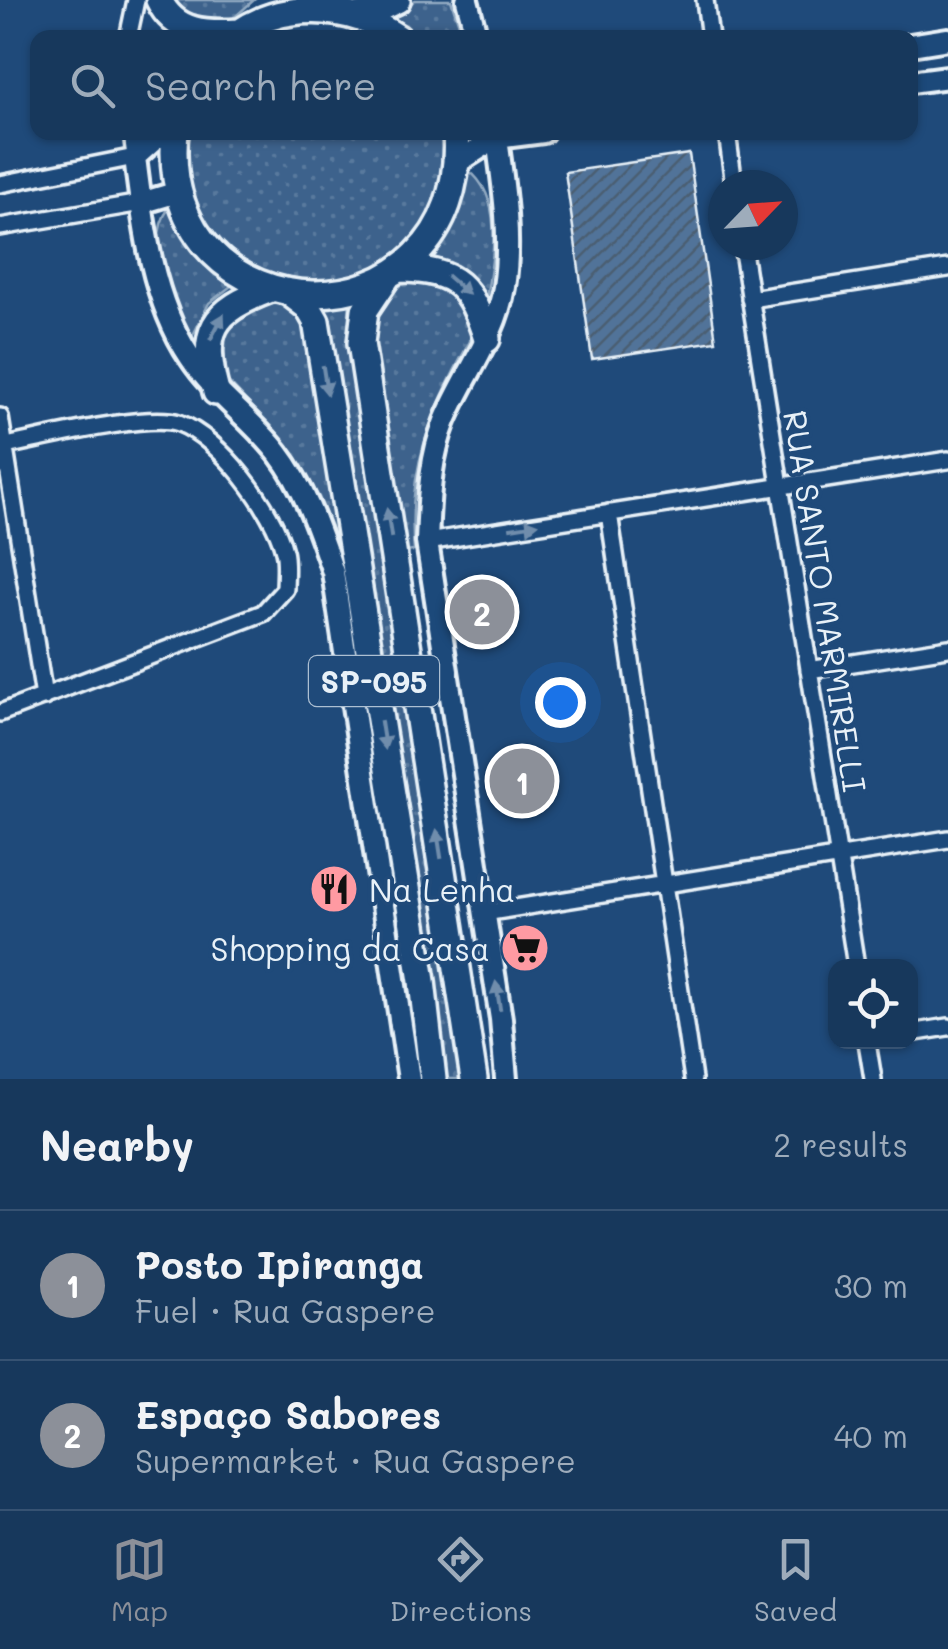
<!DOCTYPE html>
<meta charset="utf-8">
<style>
body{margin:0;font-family:Mali,sans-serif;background:#203f62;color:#f1f3f6}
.controls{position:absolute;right:30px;bottom:30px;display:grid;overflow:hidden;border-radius:20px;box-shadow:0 2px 8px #0004}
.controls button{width:90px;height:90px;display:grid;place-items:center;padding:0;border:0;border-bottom:2px solid #365272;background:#17385c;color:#f1f3f6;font:50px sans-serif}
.compass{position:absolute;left:708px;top:170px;width:90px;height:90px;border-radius:50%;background:#17385c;box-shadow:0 2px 8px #0004;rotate:65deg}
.you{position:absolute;left:560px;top:702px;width:35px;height:35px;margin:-25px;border:8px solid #fff;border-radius:50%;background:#1a73e8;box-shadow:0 0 0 15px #1a73e833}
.badge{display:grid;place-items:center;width:65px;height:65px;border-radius:50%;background:#8c9099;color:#fff;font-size:32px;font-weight:700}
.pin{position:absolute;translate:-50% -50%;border:5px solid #fff;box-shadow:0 2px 10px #0006}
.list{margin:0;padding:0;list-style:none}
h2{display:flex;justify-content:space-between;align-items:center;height:130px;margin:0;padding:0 40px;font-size:42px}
h2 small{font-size:32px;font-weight:400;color:#9eacbb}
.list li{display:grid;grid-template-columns:65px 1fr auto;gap:30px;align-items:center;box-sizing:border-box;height:150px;padding:0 40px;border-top:2px solid #365272}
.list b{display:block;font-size:38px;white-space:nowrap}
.list p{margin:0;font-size:32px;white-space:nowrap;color:#9eacbb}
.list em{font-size:32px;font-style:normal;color:#9eacbb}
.icon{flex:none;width:55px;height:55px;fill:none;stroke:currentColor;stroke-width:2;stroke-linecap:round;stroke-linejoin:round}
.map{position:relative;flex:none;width:948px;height:1079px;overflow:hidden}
.search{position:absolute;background:#17385c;box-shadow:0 2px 8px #0004;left:30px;right:30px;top:30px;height:110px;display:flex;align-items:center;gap:25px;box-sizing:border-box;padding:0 35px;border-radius:20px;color:#9eacbb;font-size:38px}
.sheet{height:430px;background:#17385c}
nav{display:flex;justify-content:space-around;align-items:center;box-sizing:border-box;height:140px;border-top:2px solid #365272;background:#17385c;font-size:28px;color:#9eacbb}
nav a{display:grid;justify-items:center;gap:5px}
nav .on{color:#8c9099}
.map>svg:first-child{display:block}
.grass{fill:url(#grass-dots);stroke:#92aac2;stroke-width:2.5}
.building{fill:url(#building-hatch);stroke:#e8f1f8;stroke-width:2.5}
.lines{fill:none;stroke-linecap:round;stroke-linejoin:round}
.minor-casing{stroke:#e8f1f8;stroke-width:22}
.tertiary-casing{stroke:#e8f1f8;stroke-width:28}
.primary-casing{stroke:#e8f1f8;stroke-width:32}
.minor{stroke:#1f4a7a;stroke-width:15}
.tertiary{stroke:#1f4a7a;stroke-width:20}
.primary{stroke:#1f4a7a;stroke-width:25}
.oneway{fill:#6f8dac}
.labels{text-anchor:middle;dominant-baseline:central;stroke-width:8;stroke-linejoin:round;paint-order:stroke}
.shield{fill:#1f4a7a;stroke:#acbfd2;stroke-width:2.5}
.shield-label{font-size:30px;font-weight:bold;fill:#e8f1f8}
.street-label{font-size:32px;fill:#e8f1f8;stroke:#1f4a7a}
.poi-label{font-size:32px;fill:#e8f1f8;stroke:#1f4a7a;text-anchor:start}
</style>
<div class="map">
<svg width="948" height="1079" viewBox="0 0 948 1079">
<defs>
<pattern id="grass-dots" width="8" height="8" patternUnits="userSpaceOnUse" patternTransform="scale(2.5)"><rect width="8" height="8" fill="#3c628c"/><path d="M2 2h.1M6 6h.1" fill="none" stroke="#58799d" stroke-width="1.8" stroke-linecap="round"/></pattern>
<pattern id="building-hatch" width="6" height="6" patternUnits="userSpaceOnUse" patternTransform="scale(2.5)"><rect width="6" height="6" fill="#517399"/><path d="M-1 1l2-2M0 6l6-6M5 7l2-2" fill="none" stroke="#4c5e72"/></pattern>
</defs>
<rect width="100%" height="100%" fill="#1f4a7a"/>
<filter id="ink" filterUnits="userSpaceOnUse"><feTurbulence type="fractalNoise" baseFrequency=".01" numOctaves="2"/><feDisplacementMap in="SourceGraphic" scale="20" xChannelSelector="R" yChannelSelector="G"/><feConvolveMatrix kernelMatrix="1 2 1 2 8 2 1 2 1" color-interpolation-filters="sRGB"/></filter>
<g filter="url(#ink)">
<path class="grass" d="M167,0H254L229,22L199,25Z
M415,0H451L463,37H417L394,18Z
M190,132L445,133C444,150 449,178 443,194C439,205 427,216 421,226C413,237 404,254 393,262C299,327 170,244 190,132Z
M468,170C505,198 493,258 486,298L461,269L428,256L449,229Z
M169,208L196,254L235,283L209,303L191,339C174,305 142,244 169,208Z
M420,279L452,289L471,326L470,341C432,409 406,471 414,551L405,552L372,321L390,289Z
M272,300L302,313L344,559L319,497L287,444L224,377L220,330L228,319Z
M350,301L347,341L462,1079H446L332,337L323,305Z"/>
<path class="building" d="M689,154L716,341L592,359L565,172Z"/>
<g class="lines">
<g class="minor-casing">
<path id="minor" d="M705,0L710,38
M128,38L136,0
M727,132L734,185
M0,184L135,157L132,132
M0,227L141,203
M742,245L856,966
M750,299L948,268
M0,417L44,697
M609,513L693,1079
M427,542L948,460
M809,670L948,648
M0,713L263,613L285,589C285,578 287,562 284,551C274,510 220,438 179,423C148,412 42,439 5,446
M484,913L948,839
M910,1033L948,1027
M867,1042L873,1079"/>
</g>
<g class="tertiary-casing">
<path id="tertiary" d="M467,0L477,38
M910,45L948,39
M910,82L948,77
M163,132L135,157C143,223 152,300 190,357C214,394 251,418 278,453C305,488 319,531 333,572L409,1079
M496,132C503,182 512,237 504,287C496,336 464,375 445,421C429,461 429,500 427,542L501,1019L506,1079
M458,162L496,138L543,132
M141,203L178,192"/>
</g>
<g class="primary-casing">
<path id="primary" d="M159,0C175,34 207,34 239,32
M360,17L397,0
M232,38C280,0 349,3 398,38
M175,132C154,344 471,352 456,132
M400,269C458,270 470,286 487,339
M387,277L365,310L361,343L474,1079
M291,294L308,307L316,321L422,981L433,1079
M216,392C200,331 211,311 271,289"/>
</g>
<use href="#minor" class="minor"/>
<use href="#tertiary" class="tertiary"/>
<use href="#primary" class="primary"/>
</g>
<defs><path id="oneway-solid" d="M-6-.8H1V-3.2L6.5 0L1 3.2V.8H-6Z" transform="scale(2.5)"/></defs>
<g class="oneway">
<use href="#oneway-solid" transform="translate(458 285) rotate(41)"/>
<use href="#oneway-solid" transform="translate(217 327) rotate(-62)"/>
<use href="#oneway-solid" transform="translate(325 380) rotate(81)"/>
<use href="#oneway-solid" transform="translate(389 523) rotate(-99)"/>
<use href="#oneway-solid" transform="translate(524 526) rotate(-9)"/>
<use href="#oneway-solid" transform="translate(383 735) rotate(81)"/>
<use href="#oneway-solid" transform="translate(439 844) rotate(-99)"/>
<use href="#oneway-solid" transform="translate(498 996) rotate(-99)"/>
</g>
</g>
<defs>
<g id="restaurant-disc" transform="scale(2.5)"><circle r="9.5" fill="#ff9aa2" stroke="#1f4a7a"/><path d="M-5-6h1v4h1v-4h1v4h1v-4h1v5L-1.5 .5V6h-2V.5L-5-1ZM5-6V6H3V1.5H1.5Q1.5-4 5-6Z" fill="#111"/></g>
<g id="supermarket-disc" transform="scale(2.5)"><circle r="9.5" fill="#ff9aa2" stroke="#1f4a7a"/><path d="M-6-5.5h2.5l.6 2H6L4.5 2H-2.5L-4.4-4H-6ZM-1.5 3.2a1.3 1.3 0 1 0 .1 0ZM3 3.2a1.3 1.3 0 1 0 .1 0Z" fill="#111"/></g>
</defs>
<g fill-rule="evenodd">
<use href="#restaurant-disc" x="334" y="889"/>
<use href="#supermarket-disc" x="525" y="948"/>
</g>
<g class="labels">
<rect class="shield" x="309" y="656" width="130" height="50" rx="8"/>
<g class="shield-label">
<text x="374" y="681">SP-095</text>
</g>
<g class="street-label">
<text transform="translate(826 601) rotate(81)">RUA SANTO MARMIRELLI</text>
</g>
<g class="poi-label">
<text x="369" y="889">Na Lenha</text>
<text x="490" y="948" text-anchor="end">Shopping da Casa</text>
</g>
</g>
</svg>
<div class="controls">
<button><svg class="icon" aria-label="locate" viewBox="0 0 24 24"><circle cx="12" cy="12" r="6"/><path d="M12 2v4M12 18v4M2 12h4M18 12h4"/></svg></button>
</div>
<svg class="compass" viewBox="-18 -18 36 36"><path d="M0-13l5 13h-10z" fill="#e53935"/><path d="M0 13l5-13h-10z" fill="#9eacbb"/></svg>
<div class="you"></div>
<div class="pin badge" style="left:522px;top:781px">1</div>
<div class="pin badge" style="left:482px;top:612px">2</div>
<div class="search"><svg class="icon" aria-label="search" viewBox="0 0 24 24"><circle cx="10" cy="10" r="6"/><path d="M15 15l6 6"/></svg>Search here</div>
</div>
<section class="sheet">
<h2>Nearby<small>2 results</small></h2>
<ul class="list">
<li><span class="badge">1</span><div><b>Posto Ipiranga</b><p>Fuel · Rua Gaspere</p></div><em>30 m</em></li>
<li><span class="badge">2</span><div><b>Espaço Sabores</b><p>Supermarket · Rua Gaspere</p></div><em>40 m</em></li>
</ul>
</section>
<nav>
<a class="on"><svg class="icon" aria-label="map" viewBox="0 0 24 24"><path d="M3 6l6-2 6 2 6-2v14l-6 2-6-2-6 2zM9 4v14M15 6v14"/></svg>Map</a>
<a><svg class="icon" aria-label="directions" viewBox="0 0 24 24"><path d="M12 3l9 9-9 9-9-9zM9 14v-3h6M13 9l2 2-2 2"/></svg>Directions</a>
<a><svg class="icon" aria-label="saved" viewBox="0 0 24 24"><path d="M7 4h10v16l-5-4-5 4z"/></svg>Saved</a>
</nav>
